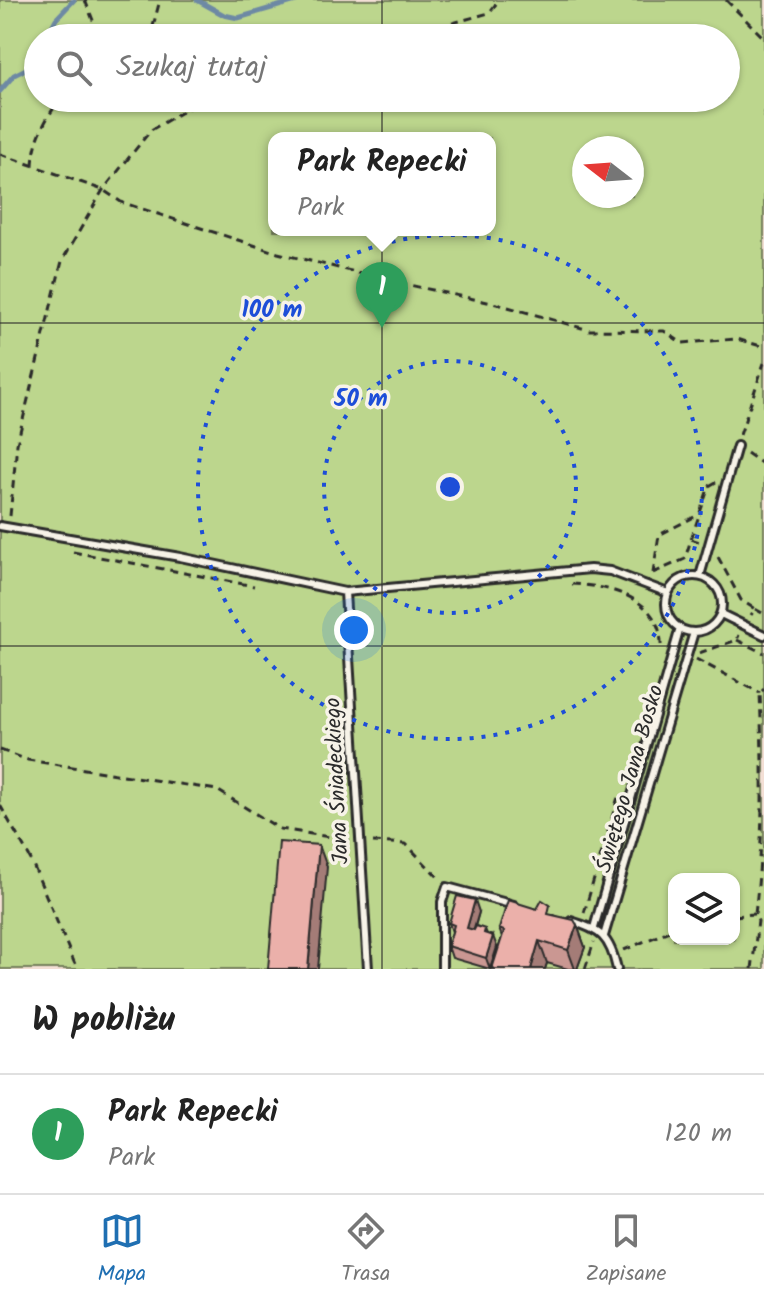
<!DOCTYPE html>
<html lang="pl">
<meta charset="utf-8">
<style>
body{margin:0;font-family:Kalam,sans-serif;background:#f6f6f6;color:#222}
.controls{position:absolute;right:24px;bottom:24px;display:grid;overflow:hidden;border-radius:16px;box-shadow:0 2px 6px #0004}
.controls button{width:72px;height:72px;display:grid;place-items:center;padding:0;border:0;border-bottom:2px solid #e0e0e0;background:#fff;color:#222;font:40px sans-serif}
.compass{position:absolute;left:572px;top:136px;width:72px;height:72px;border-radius:50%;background:#fff;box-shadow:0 2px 6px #0004;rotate:287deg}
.you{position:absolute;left:354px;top:630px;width:28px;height:28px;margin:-20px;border:6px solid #fff;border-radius:50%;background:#1a73e8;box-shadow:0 0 0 12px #1a73e833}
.badge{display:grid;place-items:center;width:52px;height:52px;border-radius:50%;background:#1f6fb2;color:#fff;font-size:26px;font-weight:700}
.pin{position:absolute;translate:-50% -66px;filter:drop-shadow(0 2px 4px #0008)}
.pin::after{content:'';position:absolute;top:42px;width:28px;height:24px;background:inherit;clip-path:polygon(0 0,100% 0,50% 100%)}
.popup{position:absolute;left:268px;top:132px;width:228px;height:104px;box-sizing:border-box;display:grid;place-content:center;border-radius:16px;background:#fff;filter:drop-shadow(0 2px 6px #0005);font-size:26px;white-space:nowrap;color:#767676}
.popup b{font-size:30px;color:#222}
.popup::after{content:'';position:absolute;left:50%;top:100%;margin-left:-16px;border:16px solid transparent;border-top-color:#fff}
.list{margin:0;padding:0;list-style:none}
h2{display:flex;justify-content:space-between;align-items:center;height:104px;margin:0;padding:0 32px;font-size:34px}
h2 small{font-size:26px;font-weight:400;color:#767676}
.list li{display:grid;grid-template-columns:52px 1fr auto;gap:24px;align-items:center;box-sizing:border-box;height:120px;padding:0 32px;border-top:2px solid #e0e0e0}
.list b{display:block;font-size:30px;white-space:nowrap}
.list p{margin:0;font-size:26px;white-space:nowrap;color:#767676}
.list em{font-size:26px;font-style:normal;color:#767676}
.icon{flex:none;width:44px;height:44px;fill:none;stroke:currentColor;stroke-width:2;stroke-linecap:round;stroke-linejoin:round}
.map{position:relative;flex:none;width:764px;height:969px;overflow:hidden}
.search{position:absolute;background:#fff;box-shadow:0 2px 6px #0004;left:24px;right:24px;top:24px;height:88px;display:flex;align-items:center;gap:20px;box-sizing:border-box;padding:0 28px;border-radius:44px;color:#767676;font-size:30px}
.sheet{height:224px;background:#fff}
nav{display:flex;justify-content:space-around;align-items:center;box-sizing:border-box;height:112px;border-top:2px solid #e0e0e0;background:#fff;font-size:22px;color:#767676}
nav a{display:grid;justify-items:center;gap:4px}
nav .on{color:#1f6fb2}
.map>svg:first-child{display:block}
.green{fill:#bcd68d;stroke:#74805c;stroke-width:2;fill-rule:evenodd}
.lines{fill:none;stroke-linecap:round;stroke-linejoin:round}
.stream{stroke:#6d89a4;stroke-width:5}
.lane-casing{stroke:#2b2b2b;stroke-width:12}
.path{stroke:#2b2b2b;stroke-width:3;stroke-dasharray:8 6;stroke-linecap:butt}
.lane{stroke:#f7f3e8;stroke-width:6}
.wall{fill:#ca9792;stroke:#2b2b2b;stroke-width:2}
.shaded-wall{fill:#a47b77;stroke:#2b2b2b;stroke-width:2}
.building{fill:#ebb0aa;stroke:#2b2b2b;stroke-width:2}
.grid{fill:none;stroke:#2b2b2b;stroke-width:2;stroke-opacity:0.55}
.ring{fill:none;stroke:#1d4ed8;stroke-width:4;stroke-dasharray:4 8}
.labels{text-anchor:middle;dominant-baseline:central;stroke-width:7;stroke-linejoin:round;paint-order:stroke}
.street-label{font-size:22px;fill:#2b2b2b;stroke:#f7f3e8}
.centre{fill:#1d4ed8;stroke:#f7f3e8;stroke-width:4}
.ring-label{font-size:24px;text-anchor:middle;font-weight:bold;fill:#1d4ed8;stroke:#f7f3e8;stroke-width:7;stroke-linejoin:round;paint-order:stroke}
</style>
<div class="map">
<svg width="764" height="969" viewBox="0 0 764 969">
<rect width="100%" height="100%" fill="#f3dfd5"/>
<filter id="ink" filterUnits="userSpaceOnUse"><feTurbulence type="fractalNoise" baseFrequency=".0125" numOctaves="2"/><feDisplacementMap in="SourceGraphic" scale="16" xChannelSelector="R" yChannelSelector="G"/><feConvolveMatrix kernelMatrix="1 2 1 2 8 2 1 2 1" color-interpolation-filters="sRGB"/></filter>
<g filter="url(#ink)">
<path class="green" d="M0,0H764V969H0ZM38,38H726V98H38ZM274,138H490V230H274ZM584,148H632V196H584ZM674,879H734V939H674Z"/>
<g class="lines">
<path class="stream" d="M197,0L224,15L238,18L299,0
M46,38L56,19L74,0
M0,91L14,75L38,63"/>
<g class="lane-casing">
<path id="lane" d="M0,526L180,557L345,592L590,569L610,571L668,593
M700,576L737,446
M666 604a28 28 0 1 1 56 0a28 28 0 1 1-56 0Z
M345,592L368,969
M721,614L764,635
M571,921C601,930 610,937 617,969
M594,928L680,628
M604,936L694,632
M442,969V902L447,887L514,905"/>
</g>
<path class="path" d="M85,0L100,38
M726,0L764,38
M146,38L152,30L160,0
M398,38L489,13L499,0
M0,154L103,190L121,202L278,253L391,281L501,305L589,330L664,331L682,343L737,339L764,347
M33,166C34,140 45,119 61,98
M740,435L764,363
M747,453L764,465
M10,516L17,444L62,261L103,190L151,130L205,98
M691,539L709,486L716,482
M73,552L254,586
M718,557L741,600L755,609L751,615
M653,573L685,559L691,539L700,542
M653,573L659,535L700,514
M572,584C611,586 663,599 661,648
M755,609L764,614
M737,640L764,653
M699,653L737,640L739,635
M696,659L760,693
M0,750L28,760L217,790L280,829L349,840
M0,805L31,860L77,969
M373,842L406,844L439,878
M584,913L618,797
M734,916L754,914
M624,950L674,929
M585,969L594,942
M752,969L758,921L755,914C764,841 763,767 760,693L764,689"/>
<use href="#lane" class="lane"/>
</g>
<path class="wall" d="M479,912L474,930L485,929L487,934L497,947L490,969L452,958L448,946L452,932L449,923Z
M554,915L577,925L585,947L577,969H568L547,963L545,969H492L502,937L499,929Z"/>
<path class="shaded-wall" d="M319,845L327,867L318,969H308Z
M475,900L479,912L471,939L467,928Z
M577,925L585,947L577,969H575L568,950Z
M493,936L497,947L490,969L486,958Z
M539,941L547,963L545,969H531Z"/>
<path class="building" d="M279,842L319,845L308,969H268Z
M457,896L475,900L467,928L474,930L476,926L485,929L484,933L493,936L486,958L448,946L454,925L449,923Z
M508,900L537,909L542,900L550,905L548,914L574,920L577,925L568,950L539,941L531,969H492L504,931L499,929Z"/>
</g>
<path class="grid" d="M382,0V38M382,98V969M0,323H764M0,646H764"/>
<g class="ring">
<circle cx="450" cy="487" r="126"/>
<circle cx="450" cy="487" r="252"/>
</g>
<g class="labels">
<g class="street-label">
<text transform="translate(631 779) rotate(-74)">Świętego Jana Bosko</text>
<text transform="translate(338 781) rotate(-93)">Jana Śniadeckiego</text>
</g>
</g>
<circle cx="450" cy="487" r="12" class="centre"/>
<g class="ring-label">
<text x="272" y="317">100 m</text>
<text x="361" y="406">50 m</text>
</g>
</svg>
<div class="controls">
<button><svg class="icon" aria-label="layers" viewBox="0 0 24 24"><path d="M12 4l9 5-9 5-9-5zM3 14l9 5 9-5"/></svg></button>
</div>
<svg class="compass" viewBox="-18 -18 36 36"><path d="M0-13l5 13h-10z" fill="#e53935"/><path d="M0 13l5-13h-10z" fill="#767676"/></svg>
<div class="you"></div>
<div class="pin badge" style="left:382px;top:328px;background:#2e9e5b">1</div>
<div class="popup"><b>Park Repecki</b>Park</div>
<div class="search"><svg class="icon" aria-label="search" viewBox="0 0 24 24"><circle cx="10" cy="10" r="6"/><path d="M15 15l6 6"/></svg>Szukaj tutaj</div>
</div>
<section class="sheet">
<h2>W pobliżu<small></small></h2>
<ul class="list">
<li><span class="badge" style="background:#2e9e5b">1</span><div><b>Park Repecki</b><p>Park</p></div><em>120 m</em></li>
</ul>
</section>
<nav>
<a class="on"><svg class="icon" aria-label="map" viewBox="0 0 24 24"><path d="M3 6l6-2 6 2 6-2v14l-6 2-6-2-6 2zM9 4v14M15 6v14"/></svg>Mapa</a>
<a><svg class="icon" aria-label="directions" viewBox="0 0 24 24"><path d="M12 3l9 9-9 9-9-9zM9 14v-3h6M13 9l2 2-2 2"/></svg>Trasa</a>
<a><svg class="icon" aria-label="saved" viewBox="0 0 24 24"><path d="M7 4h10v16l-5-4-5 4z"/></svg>Zapisane</a>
</nav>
